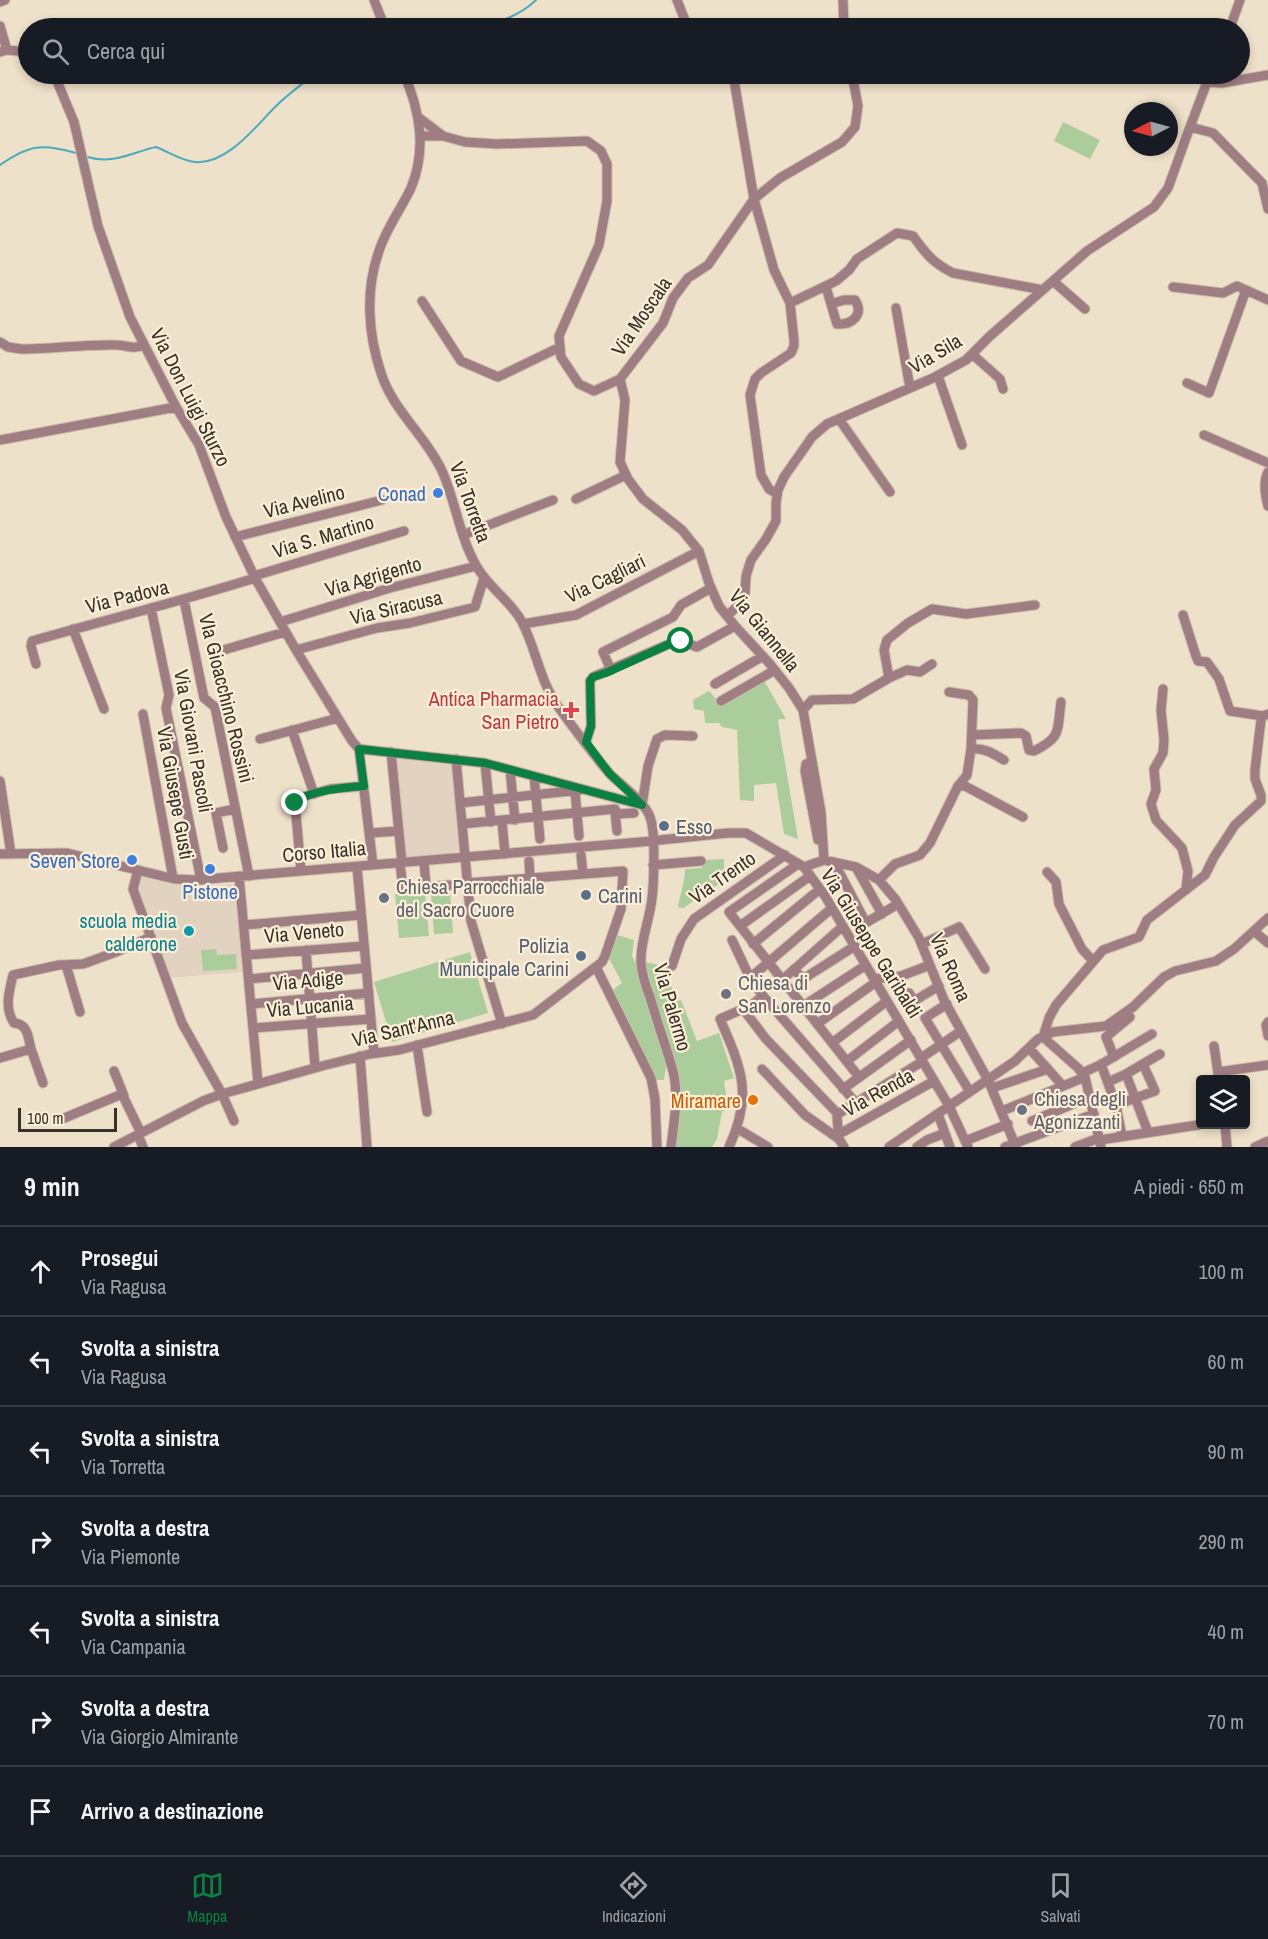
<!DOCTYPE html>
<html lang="it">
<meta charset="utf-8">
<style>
body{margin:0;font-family:"Archivo Narrow",sans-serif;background:#20242c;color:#f1f3f6}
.controls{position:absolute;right:18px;bottom:18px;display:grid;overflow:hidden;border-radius:6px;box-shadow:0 3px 9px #0003}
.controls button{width:54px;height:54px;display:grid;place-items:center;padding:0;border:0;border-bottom:2px solid #363941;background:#171b24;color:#f1f3f6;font:30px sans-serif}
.compass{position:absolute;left:1124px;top:102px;width:54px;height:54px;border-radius:50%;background:#171b24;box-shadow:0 3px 9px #0003;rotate:264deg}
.scale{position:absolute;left:18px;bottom:15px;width:99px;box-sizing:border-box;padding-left:6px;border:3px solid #38332a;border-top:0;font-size:16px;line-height:21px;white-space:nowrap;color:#38332a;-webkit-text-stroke:4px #fceed6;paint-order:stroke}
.stop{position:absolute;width:18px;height:18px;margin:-14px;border:4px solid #0b8043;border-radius:50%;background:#fff}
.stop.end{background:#0b8043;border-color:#fff;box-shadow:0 2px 6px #0008}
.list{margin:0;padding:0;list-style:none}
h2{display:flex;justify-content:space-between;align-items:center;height:78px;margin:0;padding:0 24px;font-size:26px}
h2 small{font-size:20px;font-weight:400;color:#9ea1a6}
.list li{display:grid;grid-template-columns:39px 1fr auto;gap:18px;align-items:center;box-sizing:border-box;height:90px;padding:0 24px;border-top:2px solid #363941}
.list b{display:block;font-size:22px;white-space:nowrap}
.list p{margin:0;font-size:20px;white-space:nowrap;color:#9ea1a6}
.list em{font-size:20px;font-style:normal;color:#9ea1a6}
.icon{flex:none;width:33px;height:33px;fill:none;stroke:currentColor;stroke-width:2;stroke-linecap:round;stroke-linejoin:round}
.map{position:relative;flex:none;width:1268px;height:1147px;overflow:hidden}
.search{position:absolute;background:#171b24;box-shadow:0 3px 9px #0003;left:18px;right:18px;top:18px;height:66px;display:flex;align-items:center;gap:15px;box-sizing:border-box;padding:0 21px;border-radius:33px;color:#9ea1a6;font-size:22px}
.sheet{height:708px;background:#171b24}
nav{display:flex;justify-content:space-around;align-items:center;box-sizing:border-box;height:84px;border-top:2px solid #363941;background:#171b24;font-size:16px;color:#9ea1a6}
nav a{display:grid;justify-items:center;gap:3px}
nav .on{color:#0b8043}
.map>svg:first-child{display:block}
.education{fill:#e2d3c0}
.green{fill:#aacd9b}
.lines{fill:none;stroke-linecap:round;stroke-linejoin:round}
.stream{stroke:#4baabd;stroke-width:2}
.minor-casing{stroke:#cabea9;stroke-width:11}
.minor{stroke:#9f7e83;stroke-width:9}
.route{stroke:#0b8043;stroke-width:8}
.shop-dot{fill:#3f7fe0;stroke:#fceed6;stroke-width:2}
.health-dot{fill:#e0444e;stroke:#fceed6;stroke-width:2}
.service-dot{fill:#5c6f8a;stroke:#fceed6;stroke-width:2}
.worship-dot{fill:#6b7280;stroke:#fceed6;stroke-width:2}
.culture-dot{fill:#0f9aa8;stroke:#fceed6;stroke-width:2}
.food-dot{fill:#e8710a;stroke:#fceed6;stroke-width:2}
.labels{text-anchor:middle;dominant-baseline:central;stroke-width:4.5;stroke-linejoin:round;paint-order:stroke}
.street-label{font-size:20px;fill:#38332a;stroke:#fceed6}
.shop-label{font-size:20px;fill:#366cbe;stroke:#fceed6;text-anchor:end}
.health-label{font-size:20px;fill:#be3a42;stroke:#fceed6;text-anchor:end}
.service-label{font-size:20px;fill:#4e5e75;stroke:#fceed6;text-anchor:start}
.worship-label{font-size:20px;fill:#5b616d;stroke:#fceed6;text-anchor:start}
.culture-label{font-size:20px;fill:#0d838f;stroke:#fceed6;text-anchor:end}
.food-label{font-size:20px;fill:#c56008;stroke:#fceed6;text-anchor:end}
</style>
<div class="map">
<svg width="1268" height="1147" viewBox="0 0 1268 1147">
<rect width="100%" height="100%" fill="#eee1c9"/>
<path class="education" d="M393,756L452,762L461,853L403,858Z
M144,876L199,887L235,884L242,972L169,978L137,885L141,877Z"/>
<path class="green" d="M1063,122L1100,140L1090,159L1054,141Z
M762,677L786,719H779L778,722L798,839L784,834L776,783L754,785V801L740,800L737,730L722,727L719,723H705L704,711L694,709L693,700L709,691L716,699L721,701Z
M724,859V873L732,874L731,877L701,895L684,908L678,907C680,894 685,882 685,869L702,868L703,860Z
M425,892L429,936L399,938L395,894Z
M450,892L453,933L434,934L431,894Z
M617,935L634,940L632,956L636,964L669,1066L666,1067L664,1080H656L611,991L622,983L609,958Z
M216,949L217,955L236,954L237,969L203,971L201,950Z
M470,952L488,1013L392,1042L374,982Z
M645,962L667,967V974L676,1001L681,1000L697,1041L719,1033L734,1078L724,1081L727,1102L725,1111H722L717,1139L712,1147H675L681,1092L679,1082Z"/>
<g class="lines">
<path class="stream" d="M391,24L415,28
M376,28H379
M478,28C498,23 521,15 536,0
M88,157C113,165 133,152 156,147C169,152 182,161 195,162C227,165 256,126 276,106C288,94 302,84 315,74
M0,165C29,145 41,143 76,153"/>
<g class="minor-casing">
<path id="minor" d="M374,0L385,28
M677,0L688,28
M843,0L844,28
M0,2L5,0
M0,26L7,50
M1230,28L1240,0
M0,52L7,50L28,52
M54,74L74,122L98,226L130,317L176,407L199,445L226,517L255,578L296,650L352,741L359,749
M404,74C420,111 427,149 411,188C401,209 386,229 379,251C365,290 368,334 381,373C393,411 427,437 443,473C456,504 460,538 477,567C489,588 511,601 522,622C537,651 539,680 559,708C575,730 592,753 610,774C621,785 645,802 650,817C656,832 654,889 651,905C648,924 640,943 641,963C642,974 646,987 650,997C657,1022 666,1046 673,1071C679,1095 674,1122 671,1147
M733,74L754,199L774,270L790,303L794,340V346L791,353L761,373L755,379L750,395L761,475L769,489L777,494
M1210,74L1190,127L1213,133L1262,183L1268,209
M1207,82L1222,83L1268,75
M418,117L443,136
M420,136H443L465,142L497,144L587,141L601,151L607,164V201L599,245L559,336L561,357L579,384L594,391L620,379L663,323L673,298L688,278L708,265L754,199L780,178L842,142L855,127L858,106L852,74
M1053,281L1085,309
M826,287L836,321L837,324C853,325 864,314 855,300H844L831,304
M1173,287L1223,293L1237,286L1268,300
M422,301L461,361L498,377L560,347
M790,303L836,281L849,270L857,259L897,233L913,236C926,254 933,263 953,273L1043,290
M896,308L910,388
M0,342L8,347L21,349C52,349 84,344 116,345C127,345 133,350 143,345
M972,354L1000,379L1003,389
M938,376L962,445
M620,379L625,400L620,462L628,479L643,499L682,530L699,551L709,583L719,606L735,626L770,664L789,688L803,710L821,812L824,860
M1187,383L1209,393L1246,290
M839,419L890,492
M1204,435L1268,463
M0,440L176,407
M1268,472C1263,482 1265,495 1268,506
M576,499L626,475
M463,535L553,500
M235,537L382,500
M254,576L404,531
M184,600L204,698L215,707L249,876
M151,608L169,695L166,708L201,880
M1183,615L1196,656L1198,661L1207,662L1219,679L1230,711L1263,716
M727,616L742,602L745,593L746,576L751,560L766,539L776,521V503L778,490L784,477L812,437L827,424L933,378L966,360L990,336L1087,251L1154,207L1168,188L1190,127
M280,622L390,588L476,566
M523,624L576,615L699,551
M73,629L104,709
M296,650L377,628L410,623L475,607L484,578
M220,651L285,632
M36,664L31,646L32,641C106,620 181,601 255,578
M611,670L603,652L673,617L681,605L711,588
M889,678L884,650L887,640L908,623L932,609L966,614L1035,605
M715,684L763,656
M1163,689L1161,710L1164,740L1163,753L1154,769L1156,790L1151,804L1156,820L1182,848L1188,871L1186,890
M721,701L775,670
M803,710L812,700L853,699L889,678L907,670L920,672L932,664
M143,714L173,878
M292,730L314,794
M972,735L1021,733L1026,736L1029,750L1034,751C1062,737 1057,731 1061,702
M260,739L338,718
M586,742L591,726L590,681L593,677L676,641H681L697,647L735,626
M359,749L485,763L642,805L648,766L657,739L665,735L693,736
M359,749L373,865
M971,749C983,747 994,754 1004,760
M391,752L402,863
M456,759L471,921L502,1024
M812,761L806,764L805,771L818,840
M485,763L491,822
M510,770L515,820
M534,776L540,839
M0,781L11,854
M958,786H965L1023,817
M575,791L579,836
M460,803L580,790
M615,812L617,831
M502,821L505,854
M462,824L615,809L617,814L634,813
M370,833L399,831
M223,848L216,813L235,809
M0,854L67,853L175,879L196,880L641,842L728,833H746L804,867L825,896L949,1106L968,1147
M581,855L583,874
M424,861L426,887
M529,861L530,878
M834,862L866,923
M400,863L403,889L451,885
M798,864L729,912L859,1077
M653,865L701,861
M357,867L374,1053
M804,867L824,860L856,867L879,880L896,900L919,938L944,1000L988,1080L1016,1147
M857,869L882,914
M138,870L133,889L182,1023L222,1094L234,1121
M301,871L295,803L299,798L330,789L364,786
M1047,872L1056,882L1059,904L1082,949L1093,961
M239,876L258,1083
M879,880L895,864L920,855L930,843L958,786L967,775L971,749L973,700L969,695L949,692
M244,925L361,915
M862,925L898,904
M740,926L810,876
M1255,932L1268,943
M732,940L750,978L763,996L856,1103
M753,944L820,889
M922,944L959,927L985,969
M306,950L315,1067
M246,955L364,946
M66,965L80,1012
M672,966L681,939L694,919L785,855
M596,967L651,1078L655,1099L657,1147
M794,969L803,979L855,946
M750,978L832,908
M249,979L366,968
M874,979L901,976L930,965
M782,980L843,926
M909,993L914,1001L939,986
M251,1004L369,993
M947,1004L925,1018L970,1092
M803,1006L866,965
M745,1010L763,996
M1268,1022L1266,1025L1268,1036
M817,1024L876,982
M253,1028L371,1019
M832,1043L887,1001
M417,1045L427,1112
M1214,1046L1219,1080
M1029,1048L1063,1086
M31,1049L43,1083
M360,1056L367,1147
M1114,1057L1106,1037L1130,1017
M0,1058L31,1049C28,1037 28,1024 14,1023C4,1008 9,992 13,975L59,965L83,964L116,952L151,937
M921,1058L961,1031
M847,1061L899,1021
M1101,1064L1116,1105L1122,1136
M762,1069L805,1115L839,1139
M114,1071L124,1096
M1218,1072L1268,1065
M1082,1073L1100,1065L1152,1034
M1126,1074L1148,1132
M1108,1082L1126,1074L1160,1054
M992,1088L1048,1069
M843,1089L911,1040
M1116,1105L1155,1091L1143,1064
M1002,1111L1085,1077
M838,1114L923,1061
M838,1114L837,1117L839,1139L844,1147
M938,1114L950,1147
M62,1119L122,1094L141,1133
M1032,1121L1090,1097
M1225,1124L1227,1147
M738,1129L768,1147
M839,1133L843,1132L934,1081
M138,1135L143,1147
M1100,1140L1198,1125
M965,1141L1008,1124
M114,1147L203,1101L222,1094L322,1066L370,1054L399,1050L533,1015L602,962L605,956L621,909L623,871L467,883
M729,1147C753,1095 742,1069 720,1019L743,1009L766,1039L838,1114
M889,1147L1015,1061L1038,1039L1053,1032L1106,1026L1133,1007L1164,977L1175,971L1216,961L1234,949L1268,918
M917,1147L927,1140L945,1133
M1005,1147L1094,1114
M1075,1147L1099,1138
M1101,1147L1085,1077L1078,1068L1043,1037L1049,1018L1056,1005L1103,950L1139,937L1147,920L1205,875L1214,857L1235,825L1261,801V795L1255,779V770L1261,720L1263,716L1268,714
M1255,1147L1268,1141"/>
</g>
<use href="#minor" class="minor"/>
</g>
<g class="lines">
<path class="route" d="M295,803C305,791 348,787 364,786L359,749L485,763L642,805L609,773L586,742L591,726L590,681L593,677L606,673L676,641H681"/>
</g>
<g class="shop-dot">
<circle cx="438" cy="493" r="6"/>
<circle cx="132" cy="860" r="6"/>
<circle cx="210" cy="869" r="6"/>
</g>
<path class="health-dot" d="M568 701h6v6h6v6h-6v6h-6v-6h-6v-6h6z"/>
<g class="service-dot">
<circle cx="664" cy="826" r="6"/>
<circle cx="586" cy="895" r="6"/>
<circle cx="581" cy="956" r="6"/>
</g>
<g class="worship-dot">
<circle cx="384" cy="898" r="6"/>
<circle cx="726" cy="994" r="6"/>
<circle cx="1022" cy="1110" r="6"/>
</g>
<circle class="culture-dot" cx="189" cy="931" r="6"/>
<circle class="food-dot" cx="753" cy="1100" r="6"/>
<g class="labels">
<g class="street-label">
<text transform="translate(641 316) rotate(-56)">Via Moscala</text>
<text transform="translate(935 353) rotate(-31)">Via Sila</text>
<text transform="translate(191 397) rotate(63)">Via Don Luigi Sturzo</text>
<text transform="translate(304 501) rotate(-14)">Via Avelino</text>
<text transform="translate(471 502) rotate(70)">Via Torretta</text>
<text transform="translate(323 536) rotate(-17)">Via S. Martino</text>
<text transform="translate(373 576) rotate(-16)">Via Agrigento</text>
<text transform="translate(605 578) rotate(-26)">Via Cagliari</text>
<text transform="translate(127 596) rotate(-14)">Via Padova</text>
<text transform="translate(396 607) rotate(-13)">Via Siracusa</text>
<text transform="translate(765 630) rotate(51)">Via Giannella</text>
<text transform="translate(227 698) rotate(76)">VIa Gioacchino Rossini</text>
<text transform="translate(194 741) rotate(80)">Via Giovani Pascoli</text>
<text transform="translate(176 793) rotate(80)">Via Giusepe Gusti</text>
<text transform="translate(324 851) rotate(-5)">Corso Italia</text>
<text transform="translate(722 877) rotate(-35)">Via Trento</text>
<text transform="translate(304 932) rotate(-5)">Via Veneto</text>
<text transform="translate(872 943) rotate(58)">Via Giuseppe Garibaldi</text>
<text transform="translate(951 967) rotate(66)">Via Roma</text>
<text transform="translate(308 980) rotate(-5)">Via Adige</text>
<text transform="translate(310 1006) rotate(-5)">Via Lucania</text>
<text transform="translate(673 1007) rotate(74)">Via Palermo</text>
<text transform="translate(403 1028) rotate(-13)">Via Sant'Anna</text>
<text transform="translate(878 1092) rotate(-29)">Via Renda</text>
</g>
<g class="shop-label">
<text x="426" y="493">Conad</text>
<text x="120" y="860">Seven Store</text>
<text x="210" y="891" text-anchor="middle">Pistone</text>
</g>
<g class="health-label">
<text x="559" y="698">Antica Pharmacia<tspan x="559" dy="23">San Pietro</tspan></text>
</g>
<g class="service-label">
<text x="676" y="826">Esso</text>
<text x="598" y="895">Carini</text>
<text x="569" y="945" text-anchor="end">Polizia<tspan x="569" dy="23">Municipale Carini</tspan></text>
</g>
<g class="worship-label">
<text x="396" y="886">Chiesa Parrocchiale<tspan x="396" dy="23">del Sacro Cuore</tspan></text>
<text x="738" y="982">Chiesa di<tspan x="738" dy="23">San Lorenzo</tspan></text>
<text x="1034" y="1098">Chiesa degli<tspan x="1034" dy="23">Agonizzanti</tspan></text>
</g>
<g class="culture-label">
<text x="177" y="920">scuola media<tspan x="177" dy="23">calderone</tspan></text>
</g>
<g class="food-label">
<text x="741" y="1100">Miramare</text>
</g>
</g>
</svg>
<div class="controls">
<button><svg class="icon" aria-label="layers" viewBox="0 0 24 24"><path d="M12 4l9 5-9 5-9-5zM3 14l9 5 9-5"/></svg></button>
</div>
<svg class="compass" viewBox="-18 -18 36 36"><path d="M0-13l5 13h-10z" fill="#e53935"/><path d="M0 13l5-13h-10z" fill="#9ea1a6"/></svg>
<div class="scale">100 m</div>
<div class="stop" style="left:681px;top:641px"></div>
<div class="stop end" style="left:295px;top:803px"></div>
<div class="search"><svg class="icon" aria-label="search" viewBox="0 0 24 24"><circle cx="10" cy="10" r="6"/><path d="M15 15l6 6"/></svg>Cerca qui</div>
</div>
<section class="sheet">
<h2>9 min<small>A piedi · 650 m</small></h2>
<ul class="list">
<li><svg class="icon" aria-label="ahead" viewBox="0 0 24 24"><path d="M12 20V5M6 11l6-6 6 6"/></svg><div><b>Prosegui</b><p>Via Ragusa</p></div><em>100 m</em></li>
<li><svg class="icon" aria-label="left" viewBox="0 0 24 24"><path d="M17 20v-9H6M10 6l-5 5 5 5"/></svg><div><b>Svolta a sinistra</b><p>Via Ragusa</p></div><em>60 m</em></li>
<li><svg class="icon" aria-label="left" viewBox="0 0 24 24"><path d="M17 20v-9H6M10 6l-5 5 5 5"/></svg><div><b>Svolta a sinistra</b><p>Via Torretta</p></div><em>90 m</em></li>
<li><svg class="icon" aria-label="right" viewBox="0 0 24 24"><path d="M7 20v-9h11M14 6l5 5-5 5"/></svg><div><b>Svolta a destra</b><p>Via Piemonte</p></div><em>290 m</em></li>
<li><svg class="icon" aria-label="left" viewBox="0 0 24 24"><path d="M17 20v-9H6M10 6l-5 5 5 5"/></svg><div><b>Svolta a sinistra</b><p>Via Campania</p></div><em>40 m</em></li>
<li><svg class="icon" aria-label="right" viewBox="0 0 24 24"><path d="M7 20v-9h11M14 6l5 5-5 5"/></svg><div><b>Svolta a destra</b><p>Via Giorgio Almirante</p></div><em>70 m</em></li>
<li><svg class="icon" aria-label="arrive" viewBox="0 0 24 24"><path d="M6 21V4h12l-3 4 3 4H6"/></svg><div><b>Arrivo a destinazione</b></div></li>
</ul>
</section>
<nav>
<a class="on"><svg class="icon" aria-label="map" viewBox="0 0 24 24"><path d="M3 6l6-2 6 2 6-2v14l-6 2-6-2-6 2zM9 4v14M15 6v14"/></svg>Mappa</a>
<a><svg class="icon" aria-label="directions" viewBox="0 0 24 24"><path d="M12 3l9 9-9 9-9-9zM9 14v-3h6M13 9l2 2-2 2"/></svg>Indicazioni</a>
<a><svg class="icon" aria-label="saved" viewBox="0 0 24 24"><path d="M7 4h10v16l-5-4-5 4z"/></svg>Salvati</a>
</nav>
